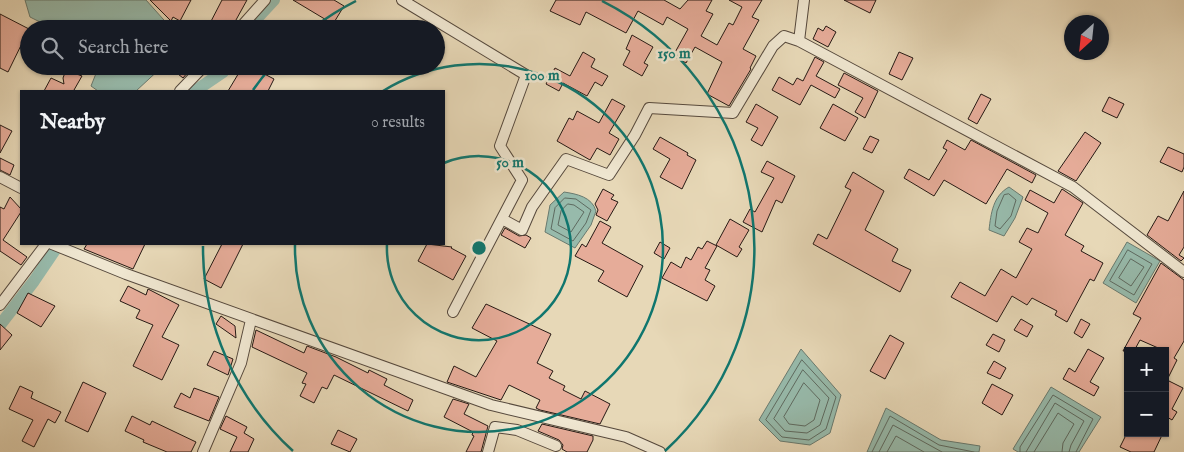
<!DOCTYPE html>
<meta charset="utf-8">
<style>
body{margin:0;font-family:"IM FELL English",serif;background:#20242c;color:#f1f3f6}
.controls{position:absolute;right:15px;bottom:15px;display:grid;overflow:hidden;border-radius:0px;box-shadow:0 1px 4px #0004}
.controls button{width:45px;height:45px;display:grid;place-items:center;padding:0;border:0;border-bottom:1px solid #363941;background:#171b24;color:#f1f3f6;font:25px sans-serif}
.compass{position:absolute;left:1064px;top:15px;width:45px;height:45px;border-radius:50%;background:#171b24;box-shadow:0 1px 4px #0004;rotate:207deg}
.list{margin:0;padding:0;list-style:none}
h2{display:flex;justify-content:space-between;align-items:center;height:65px;margin:0;padding:0 20px;font-size:21px}
h2 small{font-size:16px;font-weight:400;color:#9ea1a6}
.icon{flex:none;width:28px;height:28px;fill:none;stroke:currentColor;stroke-width:2;stroke-linecap:round;stroke-linejoin:round}
.map{position:relative;flex:none;width:1184px;height:452px;overflow:hidden}
.search{position:absolute;background:#171b24;box-shadow:0 1px 4px #0004;left:20px;top:20px;width:425px;height:55px;display:flex;align-items:center;gap:12px;box-sizing:border-box;padding:0 18px;border-radius:28px;color:#9ea1a6;font-size:19px}
.panel{position:absolute;background:#171b24;box-shadow:0 1px 4px #0004;left:20px;top:90px;width:425px;height:155px;border-radius:0px}
.map>svg:first-child{display:block}
.water{fill:#97baab;stroke:#697a6f}
.lines{fill:none;stroke-linecap:round;stroke-linejoin:round}
.shore{stroke:#5e6a60;stroke-width:1}
.canal{stroke:#97baab;stroke-width:12}
.building{fill:#e6ac99;stroke:#251914}
.street-casing{stroke:#56493d;stroke-width:12}
.street{stroke:#efe6d0;stroke-width:10}
.ring{fill:none;stroke:#0f766e;stroke-width:2.5}
.centre{fill:#0f766e;stroke:#efe6d0;stroke-width:2.5}
.ring-label{font-size:15px;text-anchor:middle;font-weight:bold;fill:#0f766e;stroke:#efe6d0;stroke-width:5;stroke-linejoin:round;paint-order:stroke}
</style>
<div class="map">
<svg width="1184" height="452" viewBox="0 0 1184 452">
<rect width="100%" height="100%" fill="#e7d8b7"/>
<filter id="stains"><feTurbulence type="fractalNoise" baseFrequency=".004" numOctaves="4"/><feColorMatrix values="0 0 0 0 .2 0 0 0 0 .09 0 0 0 0 .02 0 0 0 .5 -.17"/></filter>
<radialGradient id="worn" r=".72"><stop offset=".6" stop-color="#630" stop-opacity="0"/><stop offset="1" stop-color="#630" stop-opacity=".3"/></radialGradient>
<path class="water" d="M25,0H146L172,29H54L30,17Z
M99,66H163L136,91H98L91,86Z
M1009,187L1023,197L1015,218L1004,236L989,230C991,213 993,196 1009,187Z
M564,192C577,194 592,197 596,211L591,225L575,248L545,232L550,205Z
M1127,242L1160,261L1136,303L1103,283Z
M801,349L841,395L830,433L810,445L780,441L759,420Z
M1051,387L1101,417L1079,452H1018L1013,449Z
M886,408L941,440L980,446L979,452H867Z"/>
<g class="lines">
<path class="shore" d="M1009,194L1016,200L1011,216L1000,229L995,226L997,211L1004,195Z
M565,198L576,199L591,210L586,223L573,241L551,229L555,208Z
M568,204L574,205L584,212L571,232L558,225L561,211Z
M1128,250L1152,264L1134,295L1110,281Z
M1131,259L1144,267L1131,286L1119,278Z
M802,360L836,397L826,429L809,440L782,437L766,420Z
M803,370L829,398L820,425L807,433L785,431L774,419Z
M804,383L820,400L814,420L805,426L789,424L784,417Z
M872,452L890,416L939,445L974,452
M879,452L893,425L942,452
M887,452L896,436L924,452
M1020,452V447L1053,395L1093,419L1076,452
M1026,452L1055,403L1084,421L1071,445L1069,452
M1034,452L1058,413L1074,424L1063,443L1062,452"/>
<path class="canal" d="M247,29L274,0
M195,91L223,72L226,66
M0,325L34,281L59,244"/>
</g>
<path class="building" d="M150,0H191L180,21L173,17L171,21Z
M222,0H247L231,29H207Z
M293,0H334L344,6L333,24Z
M556,0H664L680,9L688,0H712L706,11L713,14L701,36L717,45L729,23L733,25L742,7L729,0H762L752,17L759,20L743,49L756,56L750,68L751,69L729,106L707,94L722,62L695,47L686,63L673,56L688,29L667,17L663,25L638,11L626,33L586,12L580,25L550,11Z
M844,0H876L870,13Z
M0,14L29,29L8,72L0,68Z
M826,26L836,32L828,47L813,39L818,28L823,31Z
M632,35L653,47L644,63L648,65L642,76L623,65L630,51L626,49Z
M583,52L595,59L591,67L608,76L602,86L595,82L587,96L563,83L559,91L546,84L555,68L570,76Z
M899,52L913,58L902,80L889,74Z
M815,57L824,62L816,76L840,89L835,98L811,85L800,105L772,90L779,77L793,85L797,78L803,81Z
M168,66H193L183,78Z
M243,66H249L274,79L268,91H228Z
M66,70L82,76L74,90L77,91H44L51,78L64,84L63,78Z
M844,73L878,91L865,118L855,112L863,98L838,85Z
M981,94L991,99L977,124L968,119Z
M1109,97L1124,104L1117,118L1102,111Z
M612,99L625,106L609,133L619,139L610,155L597,148L590,160L557,141L569,118L573,120L577,111L599,123Z
M756,104L778,117L762,146L751,140L758,128L746,122Z
M833,104L858,118L845,141L820,128Z
M0,125L12,131L0,153Z
M1085,132L1101,143L1076,181L1058,171Z
M870,136L879,140L872,153L863,149Z
M660,137L688,153L687,155L696,160L682,189L660,177L670,159L653,149Z
M947,140L965,150L971,140L1036,175L1032,183L1007,169L986,204L944,180L934,196L904,178L909,169L929,180L947,150L943,148Z
M1168,147L1184,154V167L1182,172L1160,162Z
M0,158L14,165L10,175L0,170Z
M767,161L795,176L782,203L776,200L762,232L743,222L750,209L755,212L774,178L761,172Z
M853,172L884,191L865,230L898,249L892,261L911,270L900,292L813,244L818,234L827,239L851,190L845,187Z
M603,189L614,195L611,199L618,202L607,221L596,215L598,210L595,204Z
M1062,189L1083,203L1065,235L1084,246L1081,251L1103,263L1094,281L1090,279L1067,322L1055,315L1057,311L1032,298L1027,305L1012,296L997,322L951,297L960,282L985,296L1001,269L1016,278L1032,249L1019,242L1027,228L1038,233L1048,213L1025,200L1030,190L1054,203Z
M1184,191V247L1179,255L1184,258L1181,261L1147,235L1158,216L1168,221Z
M10,197L21,209V212L3,240L27,257L21,265L0,251V207L4,209Z
M730,219L749,230L739,247L742,249L737,257L716,245Z
M600,221L611,227L602,243L643,266L627,297L598,281L604,271L575,256L582,244L586,247Z
M505,228L519,236L526,235L531,238L525,248L501,235Z
M707,241L717,246L705,268L710,270L705,280L715,286L707,301L662,278L671,262L681,268L686,257L691,260L698,247L702,249Z
M660,242L670,248L664,259L654,253Z
M87,244H145L133,269L84,249Z
M222,244H243L221,288L204,279Z
M427,244L452,247L451,248L466,256L453,280L418,261Z
M1161,263L1184,280V341L1174,358L1177,360L1167,380L1183,388L1172,409L1177,412L1172,420L1167,417L1165,422V351L1140,340L1134,351H1123L1141,318L1133,314Z
M128,286L146,295L148,289L179,305L162,337L179,345L162,380L133,366L153,325L136,318L140,310L120,301Z
M28,293L55,306L41,327L17,313Z
M486,304L551,334L537,363L553,371L549,378L565,386L563,390L581,399L585,391L610,404L600,424L540,410L536,408L540,400L509,385L501,400L447,382L454,366L476,377L497,341L472,328Z
M221,316L235,326L236,338L216,324Z
M1021,319L1033,326L1027,337L1014,330Z
M1081,319L1090,324L1082,338L1074,333Z
M0,324L12,335L0,350Z
M256,330L304,353L307,346L336,357L368,373L369,370L387,379L384,385L413,400L408,411L334,375L327,389L322,387L314,403L300,396L306,384L302,383L307,373L252,347Z
M993,334L1005,340L999,352L986,345Z
M890,335L904,343L885,379L870,371Z
M1088,349L1104,358L1090,382L1099,387L1094,396L1063,379L1069,368L1075,372Z
M214,351L233,359L228,375L207,365Z
M994,361L1006,368L1000,379L987,373Z
M83,382L106,393L88,432L65,421Z
M992,384L1013,395L1002,415L982,403Z
M20,386L33,392L31,398L61,412L55,423L48,419L34,447L22,441L33,420L9,409Z
M194,388L219,397L209,421L174,407L181,393L190,398Z
M453,399L469,404L464,414L488,426L481,452H466L474,436L472,435L473,432L444,417Z
M132,416L150,425L152,421L196,442L191,452H167L143,442L144,440L125,431Z
M226,416L247,427L244,433L254,439L248,452H230L237,437L220,429Z
M542,424L593,436V440L587,452H567L562,449L563,445L559,440L538,431Z
M338,430L357,439L350,452L331,444Z
M1127,433H1163L1154,452H1131L1120,447Z"/>
<g class="lines">
<g class="street-casing">
<path id="street" d="M402,0L526,75L500,146L522,180L453,312
M804,0L799,41L1073,187L1184,272
M239,29L265,0
M180,91L204,66
M0,177L21,188
M502,219L522,230L532,207L566,159L609,175L635,135L649,108L733,113L773,46L784,36L799,41
M52,244L126,274L491,405L626,437L660,452
M0,305L46,244
M203,452L241,363L251,320
M488,452L495,427L517,430L556,446"/>
</g>
<use href="#street" class="street"/>
</g>
<g class="ring">
<path d="M444 163A92 92 0 1 1 387 244"/>
<path d="M383 91A184 184 0 1 1 295 245"/>
<path d="M293 451A276 276 0 0 1 203 246M253 90A276 276 0 0 1 271 67M313 28A276 276 0 0 1 356 1M602 1A276 276 0 0 1 665 451"/>
</g>
<circle cx="479" cy="248" r="8" class="centre"/>
<g class="ring-label">
<text x="674" y="58">150 m</text>
<text x="542" y="80">100 m</text>
<text x="510" y="167">50 m</text>
</g>
<rect width="100%" height="100%" filter="url(#stains)"/>
<rect width="100%" height="100%" fill="url(#worn)"/>
</svg>
<div class="controls">
<button>+</button>
<button>−</button>
</div>
<svg class="compass" viewBox="-18 -18 36 36"><path d="M0-13l5 13h-10z" fill="#e53935"/><path d="M0 13l5-13h-10z" fill="#9ea1a6"/></svg>
<div class="search"><svg class="icon" aria-label="search" viewBox="0 0 24 24"><circle cx="10" cy="10" r="6"/><path d="M15 15l6 6"/></svg>Search here</div>
<section class="panel">
<h2>Nearby<small>0 results</small></h2>
<ul class="list">
</ul>
</section>
</div>
